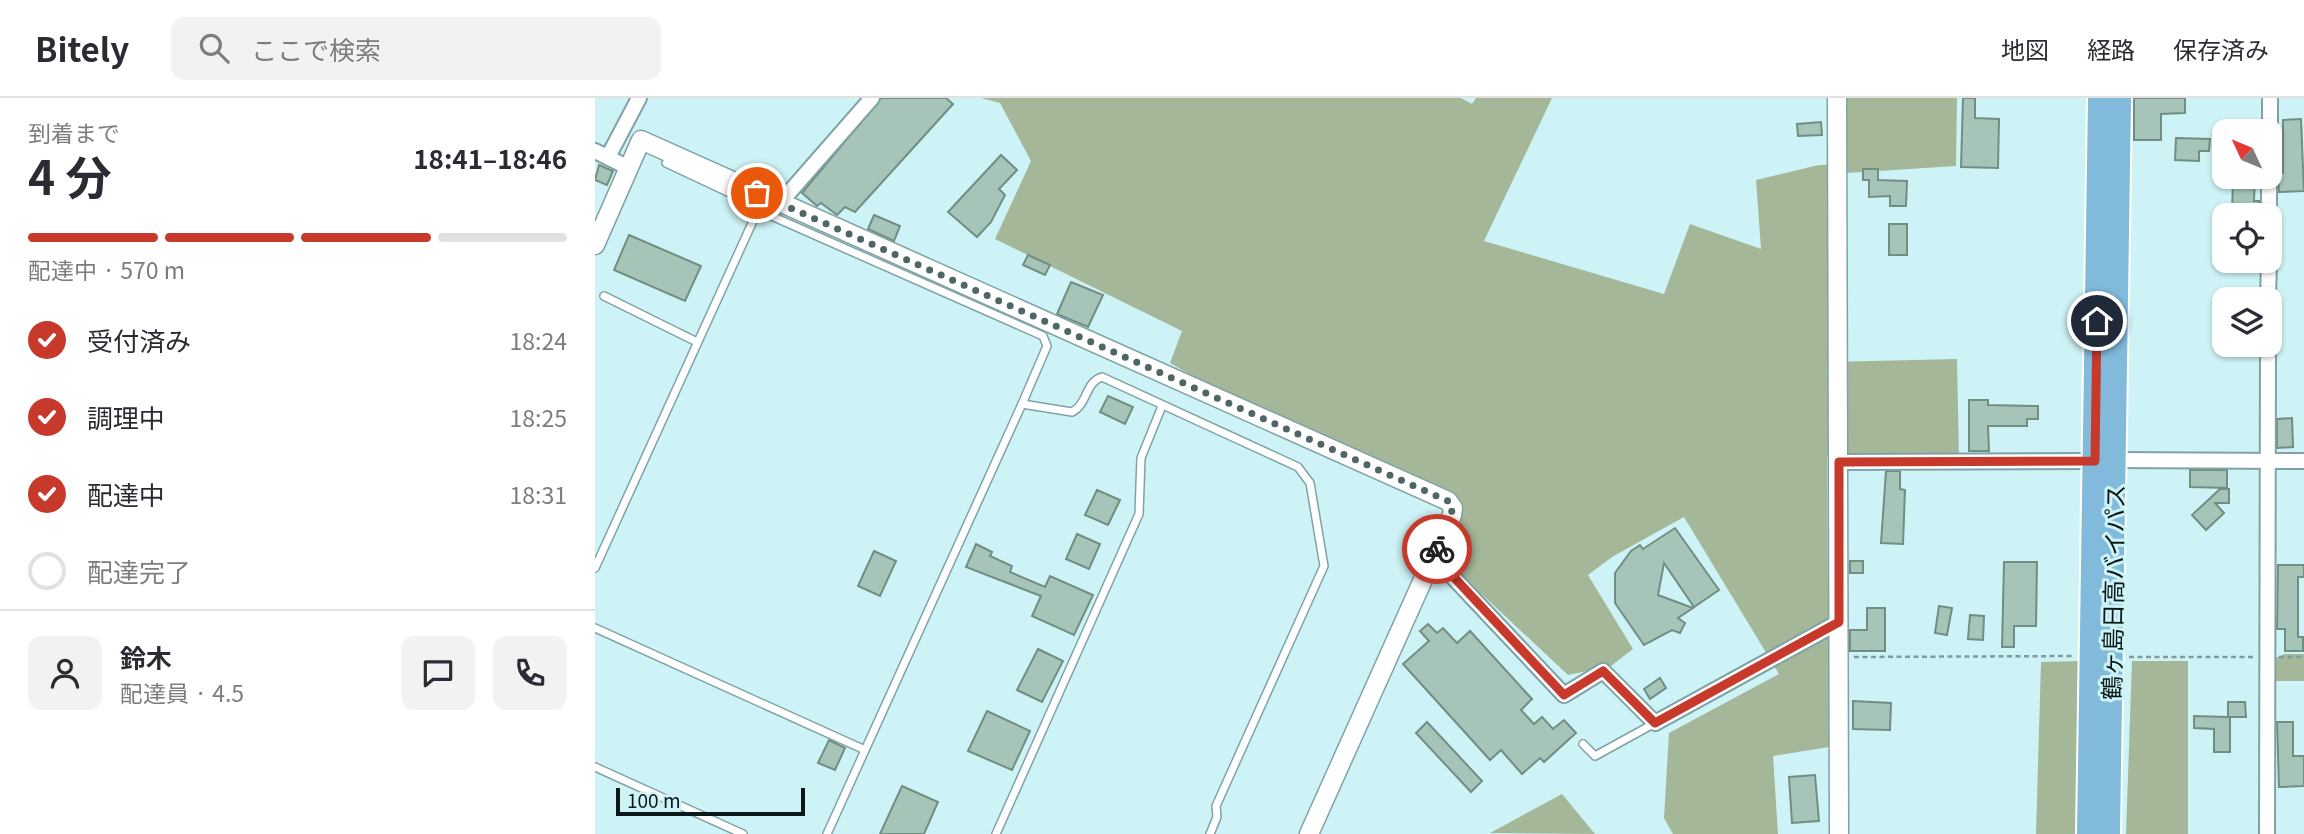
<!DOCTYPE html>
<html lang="ja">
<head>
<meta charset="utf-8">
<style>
  body { margin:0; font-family:Georgia,"Noto Sans JP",serif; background:#f2f2f3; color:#2b2b33; height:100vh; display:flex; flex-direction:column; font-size:26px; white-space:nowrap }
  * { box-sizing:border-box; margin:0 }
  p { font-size:23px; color:#7c7c81 }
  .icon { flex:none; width:38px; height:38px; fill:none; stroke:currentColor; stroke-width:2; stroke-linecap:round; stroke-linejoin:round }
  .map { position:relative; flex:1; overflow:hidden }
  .drawer { display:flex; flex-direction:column; background:#fff; width:595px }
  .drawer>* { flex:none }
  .needle { width:46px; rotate:314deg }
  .tools { position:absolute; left:1617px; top:21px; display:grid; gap:14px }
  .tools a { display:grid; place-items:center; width:70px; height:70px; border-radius:14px; background:#fff; box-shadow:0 2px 5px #0004; font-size:35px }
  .scale { position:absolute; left:21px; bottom:18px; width:189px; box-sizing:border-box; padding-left:7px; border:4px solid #0b1819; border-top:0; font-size:19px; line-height:24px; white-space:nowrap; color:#0b1819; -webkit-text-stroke:5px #cef3f6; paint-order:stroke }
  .pin { position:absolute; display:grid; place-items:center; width:60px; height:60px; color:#fff; margin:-30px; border:4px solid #fff; border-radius:50%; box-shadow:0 2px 7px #0007 }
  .courier { position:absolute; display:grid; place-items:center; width:70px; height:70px; margin:-35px; border:5px solid #c6392b; border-radius:50%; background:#fff; color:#222; box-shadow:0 2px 9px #0007 }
  .summary em { font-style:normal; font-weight:700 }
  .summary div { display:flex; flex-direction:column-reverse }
  .summary { display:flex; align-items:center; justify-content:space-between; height:119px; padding:0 28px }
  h1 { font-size:46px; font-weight:700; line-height:52px }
  .bar { display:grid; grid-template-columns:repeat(4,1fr); gap:10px 7px; align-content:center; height:84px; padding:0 28px }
  .bar i { height:9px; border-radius:5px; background:#e1e1e2 }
  .bar .active { background:#c6392b }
  .bar p { grid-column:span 4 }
  .line { display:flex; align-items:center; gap:18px; padding:0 28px; border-top:2px solid #e1e1e2 }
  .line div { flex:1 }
  .round { display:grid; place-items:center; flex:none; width:74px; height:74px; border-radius:14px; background:#f2f2f3 }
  ol { padding:0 28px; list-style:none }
  li { display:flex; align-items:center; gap:21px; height:77px }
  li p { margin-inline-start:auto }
  li .icon { padding:7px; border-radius:50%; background:#c6392b; color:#fff; stroke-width:4 }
  li:last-child { color:#7c7c81 }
  li i { width:38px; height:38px; border:4px solid #e1e1e2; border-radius:50% }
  header { display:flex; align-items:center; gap:42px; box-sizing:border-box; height:98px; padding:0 35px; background:#fff; border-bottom:2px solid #e1e1e2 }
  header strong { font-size:33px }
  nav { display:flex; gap:38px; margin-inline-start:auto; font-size:24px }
  .search { width:490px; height:63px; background:#f2f2f3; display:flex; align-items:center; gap:18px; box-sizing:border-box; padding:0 24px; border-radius:14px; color:#7c7c81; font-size:26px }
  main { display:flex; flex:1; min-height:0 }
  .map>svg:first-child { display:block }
  .forest { fill:#a4b799 }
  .building { fill:#a6c5b8; stroke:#708e82; stroke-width:2 }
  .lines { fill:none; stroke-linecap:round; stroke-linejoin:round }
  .service-casing { stroke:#80a2a6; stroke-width:10 }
  .minor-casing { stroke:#80a2a6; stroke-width:18 }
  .tertiary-casing { stroke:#80a2a6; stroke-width:21 }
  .trunk-casing { stroke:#fff; stroke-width:28 }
  .path { stroke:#7f9a9c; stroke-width:2.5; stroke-dasharray:5 3.5; stroke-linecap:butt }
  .service { stroke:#fff; stroke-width:7 }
  .minor { stroke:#fff; stroke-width:14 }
  .tertiary { stroke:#fff; stroke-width:18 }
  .trunk { stroke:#82badc; stroke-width:24 }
  .done { stroke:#4f6566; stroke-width:7; stroke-dasharray:0 12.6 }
  .route { stroke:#c6392b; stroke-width:9 }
  .labels { text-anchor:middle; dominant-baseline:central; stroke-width:6; stroke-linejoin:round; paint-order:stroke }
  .street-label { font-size:24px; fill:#0b1819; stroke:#cef3f6 }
</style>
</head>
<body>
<header>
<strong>Bitely</strong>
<div class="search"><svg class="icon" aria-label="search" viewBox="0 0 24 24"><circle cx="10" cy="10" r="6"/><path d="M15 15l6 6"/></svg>ここで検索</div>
<nav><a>地図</a><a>経路</a><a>保存済み</a></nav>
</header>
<main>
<section class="drawer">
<div class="summary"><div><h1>4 分</h1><p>到着まで</p></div><em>18:41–18:46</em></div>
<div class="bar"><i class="active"></i><i class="active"></i><i class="active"></i><i></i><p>配達中 · 570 m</p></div>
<ol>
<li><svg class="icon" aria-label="check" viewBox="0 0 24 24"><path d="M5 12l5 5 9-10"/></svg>受付済み<p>18:24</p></li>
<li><svg class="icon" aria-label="check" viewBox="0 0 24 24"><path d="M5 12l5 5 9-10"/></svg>調理中<p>18:25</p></li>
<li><svg class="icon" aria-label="check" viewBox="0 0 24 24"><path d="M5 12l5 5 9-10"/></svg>配達中<p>18:31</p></li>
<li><i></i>配達完了</li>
</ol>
<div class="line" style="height:126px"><a class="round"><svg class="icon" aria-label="person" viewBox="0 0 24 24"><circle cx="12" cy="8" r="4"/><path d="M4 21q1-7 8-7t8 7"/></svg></a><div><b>鈴木</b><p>配達員 · 4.5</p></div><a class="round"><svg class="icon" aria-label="chat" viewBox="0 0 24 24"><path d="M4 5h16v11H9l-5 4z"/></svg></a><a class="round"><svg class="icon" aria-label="phone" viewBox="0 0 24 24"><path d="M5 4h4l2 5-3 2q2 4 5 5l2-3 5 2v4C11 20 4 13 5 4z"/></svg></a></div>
</section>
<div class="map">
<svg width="1709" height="736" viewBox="0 0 1709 736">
  <rect width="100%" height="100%" fill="#cef3f6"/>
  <!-- forest -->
  <g class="forest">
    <path d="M386 0H866L877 6 881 0H957L889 143 1069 196 1095 126 1166 151 1161 82 1224 67 1250 66V0H1362L1361 68 1236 76 1234 264 1362 261 1364 358H1232L1234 649 1178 658 1183 736H1078L1069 720 1074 635 1184 576 1089 419 1017 459 993 477 1038 551 1016 568 973 577 845 457 864 406 643 304 575 265 587 233 400 141 436 63 405 5Z"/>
    <path d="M1690 556H1709V583H1674L1675 562Z"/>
    <path d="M1486 563 1481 736H1441L1446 564Z"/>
    <path d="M1537 563H1593V736H1531Z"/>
    <path d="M967 696 1000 736 895 735Z"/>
  </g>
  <!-- building -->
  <g class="building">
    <path d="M286 0H351L358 6 260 114 250 109 242 117 226 105 222 108 207 95Z"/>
    <path d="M1368 0H1380V20L1404 21 1403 70 1366 69Z"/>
    <path d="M1539 0H1590V15L1566 16V42H1539Z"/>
    <path d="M1706 21 1709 93 1684 94 1683 75H1688V22Z"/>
    <path d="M1226 24 1227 37 1203 38 1202 26Z"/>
    <path d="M1581 40 1615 41 1614 53H1604V63L1580 62Z"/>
    <path d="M406 57 422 72 404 91 410 97 396 124 382 139 353 114Z"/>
    <path d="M4 67 18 73 12 87 0 82Z"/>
    <path d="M1268 71H1283V82L1312 83 1311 108H1295V98L1274 99V82H1268Z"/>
    <path d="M1638 79H1660L1659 103H1664V114L1637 117Z"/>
    <path d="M279 117 305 128 299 143 273 131Z"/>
    <rect x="1294" y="126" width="18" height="31"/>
    <path d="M34 137 106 168 90 203 19 172Z"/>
    <path d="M433 157 455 167 450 177 428 167Z"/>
    <path d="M476 184 508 197 493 229 462 216Z"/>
    <path d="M513 298 538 309 530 326 505 314Z"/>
    <path d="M1374 302H1393V307L1443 308V321H1432V328H1393L1394 353H1374Z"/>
    <path d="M1697 320 1698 349 1682 350V321Z"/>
    <path d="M1595 372H1632V390L1595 389Z"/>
    <path d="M1291 373H1305V391L1310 392 1308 446 1286 445Z"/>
    <path d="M1625 391H1634V405H1620L1629 415 1611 432 1597 417Z"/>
    <path d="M502 392 525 402 513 427 490 417Z"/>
    <path d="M1080 430 1124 492 1099 509 1069 465 1063 497 1098 510 1083 520 1090 525 1085 535 1077 532 1049 547 1020 505V475L1036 453 1045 447 1048 451Z"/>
    <path d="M482 436 505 446 494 471 471 461Z"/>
    <path d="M381 446 397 454 395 458 417 468 415 474 450 489 455 478 498 497 479 537 437 518 446 498 371 469Z"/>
    <path d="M279 453 301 463 285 498 263 488Z"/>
    <rect x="1255" y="463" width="13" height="12"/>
    <path d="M1409 464H1442L1441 528H1419V549H1407Z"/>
    <path d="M1683 467H1709V479H1703V539H1708V553H1690V531H1682Z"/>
    <path d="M1344 508 1357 510 1352 537 1340 535Z"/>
    <path d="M1272 510H1290V553H1255V532H1272Z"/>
    <path d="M1375 517 1389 518 1388 542 1373 541Z"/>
    <path d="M833 526 842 535 848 530 862 545 875 533 937 601 926 612 939 626 947 619 958 631 969 622 981 635 949 664 945 660 927 676 906 652 895 662 808 566 834 543 825 533Z"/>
    <path d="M443 551 468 563 447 604 422 592Z"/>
    <path d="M1065 580 1071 590 1055 601 1049 591Z"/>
    <path d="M1258 603 1296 605 1295 632 1258 631Z"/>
    <path d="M1633 604H1650L1651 619H1635V654H1619V631L1599 630V618L1633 619Z"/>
    <path d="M392 613 435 633 417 672 373 653Z"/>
    <path d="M832 624 887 683 876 694 821 635Z"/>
    <path d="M1682 624H1698V658H1709V688L1684 689Z"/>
    <path d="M234 642 250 650 240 672 223 665Z"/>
    <path d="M1220 677 1224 723 1197 725 1194 679Z"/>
    <path d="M307 688 343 704 329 736H285Z"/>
  </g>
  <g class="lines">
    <!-- service casing -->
    <g class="service-casing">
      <g id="service">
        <path d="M71 65 154 104 163 112 448 238 452 248 427 306 232 736"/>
        <path d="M9 198 102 244"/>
        <path d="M427 306 477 314C493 306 490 284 507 279L703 369 715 385 729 468 621 708 622 719 615 736"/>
        <path d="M0 470 163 112"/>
        <path d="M0 530 270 652"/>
        <path d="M988 646 1000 658 1060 625"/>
        <path d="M0 669 148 736"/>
        <path d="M401 736 544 416 546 360 567 308"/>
      </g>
    </g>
    <!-- minor casing -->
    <g class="minor-casing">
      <g id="minor">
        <path d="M1675 33V0"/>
        <path d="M0 53 34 70"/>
        <path d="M13 59 44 0"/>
        <path d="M185 105 277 0"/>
        <path d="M1674 117V79"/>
        <path d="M1673 201 1674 163"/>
        <path d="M1519 362 1709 363"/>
        <path d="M1244 364 1500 363"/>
        <path d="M839 459 969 597 1008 573 1060 625 1244 524"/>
        <path d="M1672 736 1673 247"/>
      </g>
    </g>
    <!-- tertiary casing -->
    <g class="tertiary-casing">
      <g id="tertiary">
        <path d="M1242 0 1244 736"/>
        <path d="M0 147 46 42 853 403 858 410 857 417 714 736"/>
      </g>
    </g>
    <!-- trunk casing -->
    <g class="trunk-casing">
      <g id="trunk">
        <path d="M1494 736 1505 0"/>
        <path d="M1513 736 1524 0"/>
      </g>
    </g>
    <!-- path -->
    <g class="path">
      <path d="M1259 559 1480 558"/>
      <path d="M1534 559H1660"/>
      <path d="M1684 559H1709"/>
    </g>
    <!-- service -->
    <use href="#service" class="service"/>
    <!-- minor -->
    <use href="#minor" class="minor"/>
    <!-- tertiary -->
    <use href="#tertiary" class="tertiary"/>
    <!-- trunk -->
    <use href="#trunk" class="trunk"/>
  </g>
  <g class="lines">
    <!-- done -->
    <path class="done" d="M162 95 853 403 858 410 842 451"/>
    <!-- route -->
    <path class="route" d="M842 451 839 458 969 597 1008 573 1060 625 1244 524V364L1500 363 1502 223"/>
  </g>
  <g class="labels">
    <!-- street labels -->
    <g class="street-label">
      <text transform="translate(1517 494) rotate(-89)">鶴ヶ島日高バイパス</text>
    </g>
  </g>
</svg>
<div class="tools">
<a><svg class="needle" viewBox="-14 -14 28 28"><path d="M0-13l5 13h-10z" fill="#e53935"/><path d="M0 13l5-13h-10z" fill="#7c7c81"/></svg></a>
<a><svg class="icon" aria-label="locate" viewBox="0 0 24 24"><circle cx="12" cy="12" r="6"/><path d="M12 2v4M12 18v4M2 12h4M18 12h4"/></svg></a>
<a><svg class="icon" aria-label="layers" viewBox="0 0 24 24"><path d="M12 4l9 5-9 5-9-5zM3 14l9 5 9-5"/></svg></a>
</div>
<div class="scale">100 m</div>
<div class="pin" style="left:162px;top:95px;background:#ea580c"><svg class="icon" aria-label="bag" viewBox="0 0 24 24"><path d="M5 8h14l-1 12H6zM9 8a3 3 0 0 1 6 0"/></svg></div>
<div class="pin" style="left:1502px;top:223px;background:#1f2937"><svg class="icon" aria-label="home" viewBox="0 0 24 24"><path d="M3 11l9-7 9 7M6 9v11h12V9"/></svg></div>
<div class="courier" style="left:842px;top:451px"><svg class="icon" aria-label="bike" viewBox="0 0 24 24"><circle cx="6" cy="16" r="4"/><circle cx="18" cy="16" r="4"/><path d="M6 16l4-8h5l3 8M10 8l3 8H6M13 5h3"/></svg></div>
</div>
</main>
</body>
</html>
